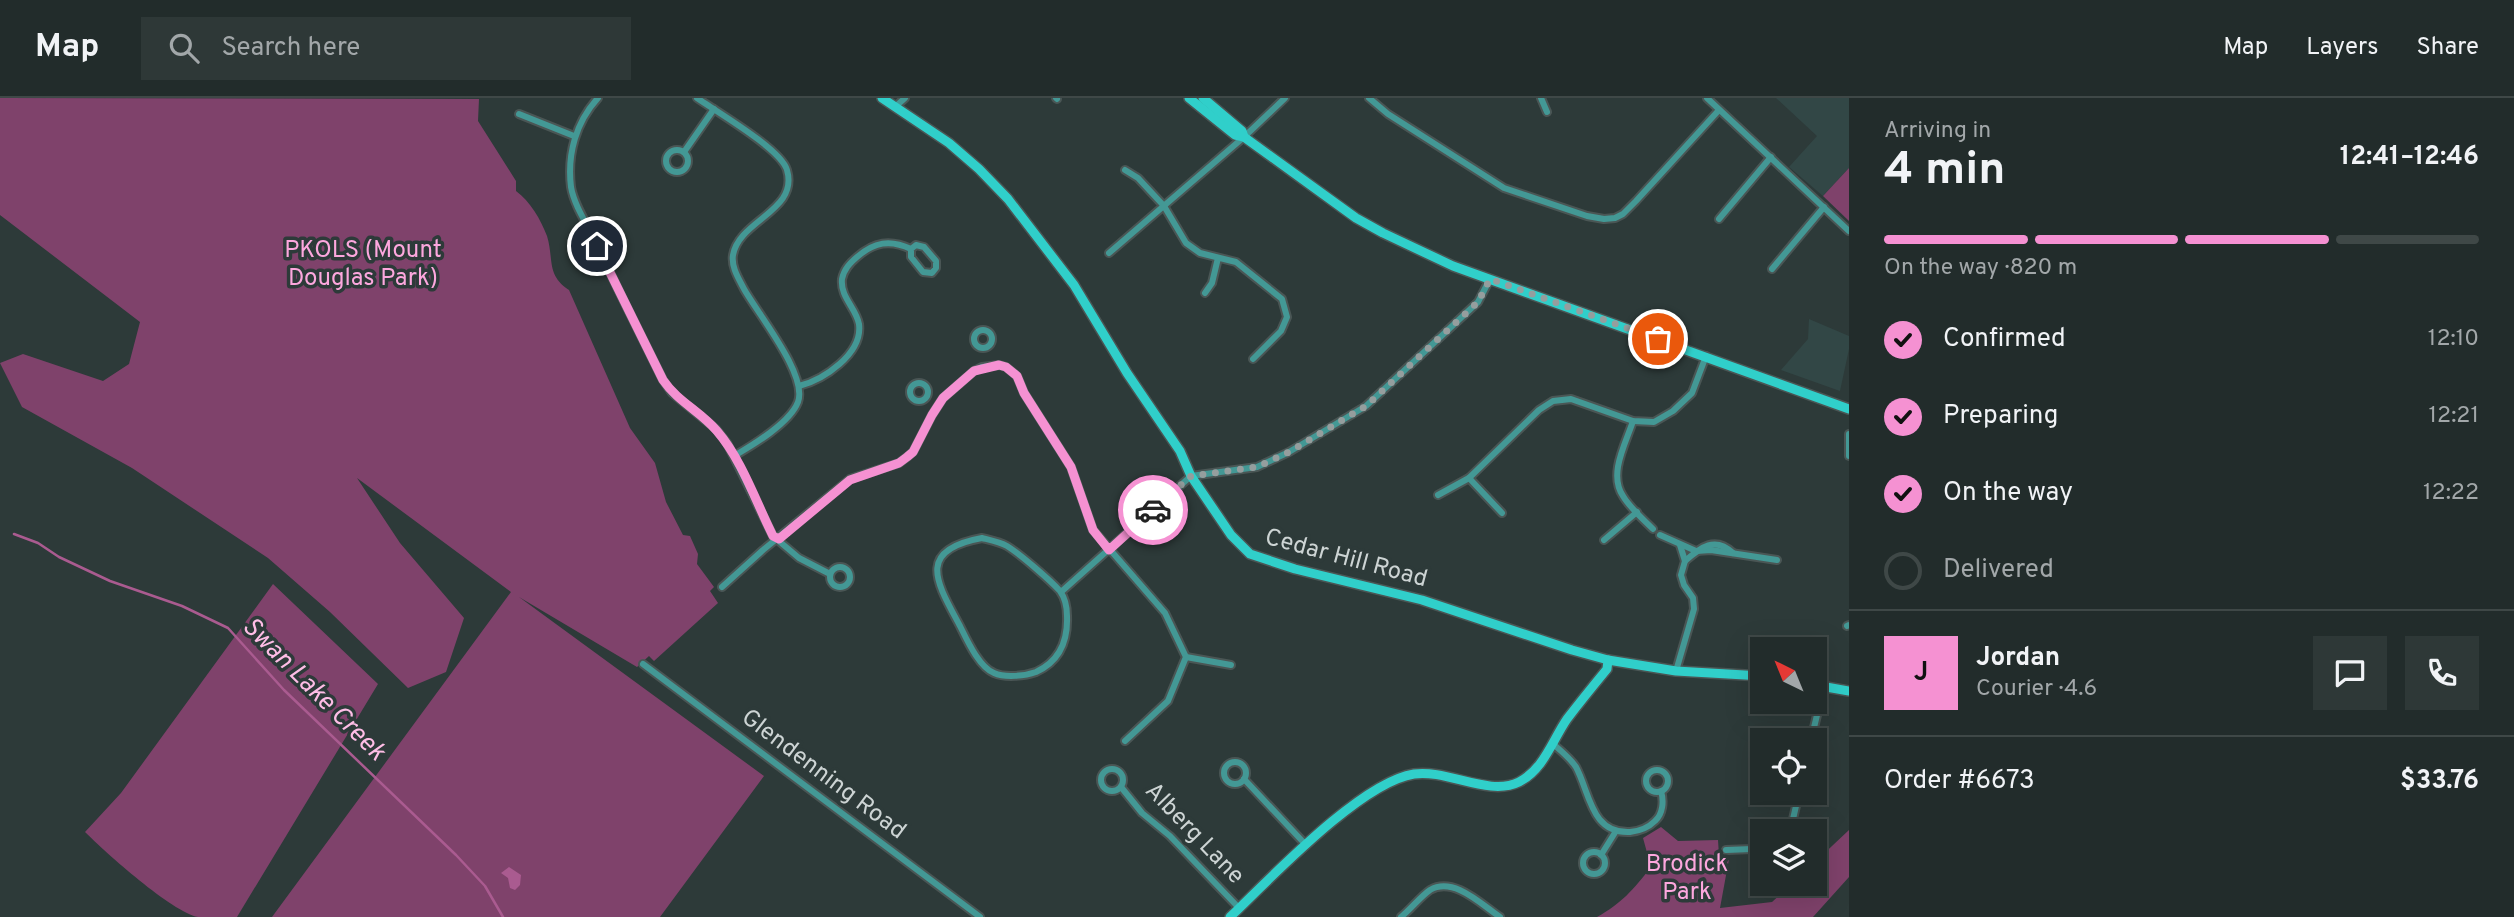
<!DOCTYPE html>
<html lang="en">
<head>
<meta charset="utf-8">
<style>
  body { margin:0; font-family:Overpass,sans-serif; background:#2e3837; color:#f1f3f6; height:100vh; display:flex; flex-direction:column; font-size:26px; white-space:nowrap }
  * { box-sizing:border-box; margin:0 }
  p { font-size:23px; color:#a2a7a9 }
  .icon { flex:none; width:38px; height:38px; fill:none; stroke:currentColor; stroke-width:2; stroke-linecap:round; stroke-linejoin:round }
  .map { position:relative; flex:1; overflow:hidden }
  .panel { display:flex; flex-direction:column; background:#222c2b; width:665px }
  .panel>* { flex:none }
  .needle { width:46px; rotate:317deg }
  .buttons { position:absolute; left:1750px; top:539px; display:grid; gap:14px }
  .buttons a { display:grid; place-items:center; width:77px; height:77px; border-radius:0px; background:#222c2b; box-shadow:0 7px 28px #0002,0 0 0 2px #3f4847; font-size:35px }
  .pin { position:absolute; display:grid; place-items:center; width:60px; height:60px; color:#fff; margin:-30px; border:4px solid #fff; border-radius:50%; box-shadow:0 2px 7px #0007 }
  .courier { position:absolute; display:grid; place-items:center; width:70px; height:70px; margin:-35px; border:5px solid #f591d2; border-radius:50%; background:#fff; color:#222; box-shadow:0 2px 9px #0007 }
  .head em { font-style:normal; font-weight:700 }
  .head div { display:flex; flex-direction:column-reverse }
  .head { display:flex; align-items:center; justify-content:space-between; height:119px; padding:0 35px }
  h1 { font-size:46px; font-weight:700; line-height:52px }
  .bar { display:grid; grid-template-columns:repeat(4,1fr); gap:10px 7px; align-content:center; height:84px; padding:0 35px }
  .bar i { height:9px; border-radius:5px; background:#3f4847 }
  .bar .selected { background:#f591d2 }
  .bar p { grid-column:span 4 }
  .line { display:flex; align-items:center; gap:18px; padding:0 35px; border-top:2px solid #3f4847 }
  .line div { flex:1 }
  .round { display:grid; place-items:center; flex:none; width:74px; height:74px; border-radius:0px; background:#2e3837 }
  ol { padding:0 35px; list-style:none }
  li { display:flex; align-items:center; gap:21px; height:77px }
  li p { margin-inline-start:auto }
  li .icon { padding:7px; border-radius:50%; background:#f591d2; color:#111; stroke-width:4 }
  li:last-child { color:#a2a7a9 }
  li i { width:38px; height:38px; border:4px solid #3f4847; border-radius:50% }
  header { display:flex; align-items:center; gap:42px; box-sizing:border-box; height:98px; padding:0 35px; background:#222c2b; border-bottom:2px solid #3f4847 }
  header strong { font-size:33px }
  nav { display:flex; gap:38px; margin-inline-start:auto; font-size:24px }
  .search { width:490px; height:63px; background:#2e3837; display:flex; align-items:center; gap:18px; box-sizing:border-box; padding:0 24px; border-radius:0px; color:#a2a7a9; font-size:26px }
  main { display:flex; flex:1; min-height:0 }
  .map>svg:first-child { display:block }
  .built { fill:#324746 }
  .green { fill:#7f426b }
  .water { fill:#aa5b90 }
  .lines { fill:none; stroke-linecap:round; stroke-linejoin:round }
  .stream { stroke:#aa5b90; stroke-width:2.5 }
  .street-casing { stroke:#4a5655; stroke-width:10 }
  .secondary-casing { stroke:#4a5655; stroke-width:12 }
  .street { stroke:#439895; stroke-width:6 }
  .secondary { stroke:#30cfca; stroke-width:9 }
  .done { stroke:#959e9e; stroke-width:7; stroke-dasharray:0 12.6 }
  .route { stroke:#f591d2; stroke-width:9 }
  .labels { text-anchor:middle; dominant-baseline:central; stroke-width:7; stroke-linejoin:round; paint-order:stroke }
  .park-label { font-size:24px; fill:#fda7de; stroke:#2d3a39 }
  .street-label { font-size:24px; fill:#cdd4d4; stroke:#2d3a39 }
  .water-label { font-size:26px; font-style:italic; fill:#febde6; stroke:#2d3a39 }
</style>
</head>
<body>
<header>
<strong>Map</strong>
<div class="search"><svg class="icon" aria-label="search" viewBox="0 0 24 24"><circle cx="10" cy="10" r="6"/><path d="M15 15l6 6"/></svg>Search here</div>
<nav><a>Map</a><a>Layers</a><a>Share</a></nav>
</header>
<main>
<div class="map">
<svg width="1849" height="819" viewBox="0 0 1849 819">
  <rect width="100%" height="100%" fill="#2d3a39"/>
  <!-- built -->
  <g class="built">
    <path d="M1776 0H1849V70L1823 98 1789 69 1817 38Z"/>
    <path d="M1809 221 1849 238V251L1840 293 1781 272 1808 241Z"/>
  </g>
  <!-- green -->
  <g class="green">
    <path d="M0 0 479 1 478 23 516 83V93C530 103 541 122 547 138 554 161 546 177 569 192L630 330 655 365 666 404 683 437 690 438 698 456 697 466 714 489 710 493 718 505 654 563 649 558 637 569 519 499 764 678 660 819H272L511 494 357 380 400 445 464 520 446 574 408 590 330 514 268 460 132 370 22 309 0 265 23 256 103 283 129 266 140 224 0 117Z"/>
    <path d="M1849 70V123L1823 98Z"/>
    <path d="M273 486 378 586 237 819C224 819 210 819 198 819 172 814 106 755 85 734L121 695Z"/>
    <path d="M1661 729 1678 743 1718 742 1719 758 1729 761 1720 810 1772 804 1792 786H1815V764L1849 732V779L1813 819H1597C1622 805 1633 792 1651 769L1643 740Z"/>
  </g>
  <!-- water -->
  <path class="water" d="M509 769 521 777 520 787 515 792 510 790 508 780 501 775Z"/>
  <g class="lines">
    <!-- stream -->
    <path class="stream" d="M14 436 38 445 59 459 110 483 182 508 228 530 284 592 456 757 485 788 503 819"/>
    <!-- street casing -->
    <g class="street-casing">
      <g id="street">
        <path d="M598 0C576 24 567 56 571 89 574 107 587 126 595 142 616 189 640 235 663 282L672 295 716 331 727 345 773 438 799 460 830 476"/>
        <path d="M697 0C717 14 781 51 787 72 799 113 739 122 733 157 731 169 739 181 744 191 758 216 808 277 798 304 790 325 753 347 734 358"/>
        <path d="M1056 0 1057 1"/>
        <path d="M1369 0 1388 16 1504 90 1587 118 1604 121 1615 120 1623 116 1636 103 1719 12"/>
        <path d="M1541 0 1547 14"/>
        <path d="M1707 0 1849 133"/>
        <path d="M895 9 905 0"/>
        <path d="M519 16 574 38"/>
        <circle cx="677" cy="63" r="11"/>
        <path d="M684 54 714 11"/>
        <path d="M1125 72 1138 80 1164 108 1186 145 1200 155 1236 164 1282 201 1287 219 1281 233 1253 261"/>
        <path d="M1719 121 1771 59"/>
        <path d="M916 147 924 149 936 163V170L932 175 923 174 911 159V151Z"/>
        <path d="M1109 155 1244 39 1285 0"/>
        <path d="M1772 171 1824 109"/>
        <path d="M1205 195 1212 185 1218 160"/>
        <circle cx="983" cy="241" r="9"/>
        <circle cx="919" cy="294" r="9"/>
        <path d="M799 288C823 282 863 256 859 226 856 210 840 199 842 181 844 171 850 165 857 159 874 144 890 141 911 151"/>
        <path d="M1633 323C1626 345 1608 376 1623 398 1630 410 1643 421 1653 431"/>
        <path d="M1849 336V358"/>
        <path d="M1469 380 1502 415"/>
        <path d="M1438 397 1469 380 1539 312 1553 303 1571 301 1633 323 1654 324 1673 313 1692 295 1706 258"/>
        <path d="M1660 437 1696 453 1711 452 1777 462"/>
        <path d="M982 440C990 442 1000 444 1007 448 1020 456 1050 482 1060 493 1065 500 1067 510 1067 518 1068 543 1060 563 1036 574 1025 578 1005 580 994 575 979 569 967 542 960 528 937 485 915 452 982 440Z"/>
        <path d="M1604 442 1637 414"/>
        <path d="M1685 463C1701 449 1715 438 1733 455"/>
        <circle cx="840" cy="479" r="10"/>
        <path d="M722 489 763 452 850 381 899 365 907 359 913 354 932 317 943 300 974 273 982 269 999 267 1006 269 1017 278 1024 295 1071 369 1093 432 1165 515 1186 559 1168 603 1125 643"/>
        <path d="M1061 494 1191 378 1257 369 1289 354 1366 308 1478 204 1490 181"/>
        <path d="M1847 528 1849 527"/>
        <path d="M1186 559 1231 567"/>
        <path d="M643 566 980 819"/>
        <path d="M1676 573 1694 511 1693 500 1684 487 1681 477 1685 463 1680 447"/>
        <path d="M1811 642 1824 588"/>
        <path d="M1553 646C1561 653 1570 660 1576 669 1590 695 1591 736 1630 734 1640 733 1648 730 1655 723 1663 716 1664 703 1661 693"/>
        <circle cx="1235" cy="675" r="11"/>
        <circle cx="1112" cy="682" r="11"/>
        <circle cx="1657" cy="683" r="11"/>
        <path d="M1244 681 1306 747"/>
        <path d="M1121 689 1142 715 1170 738 1239 810"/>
        <path d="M1784 733 1793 721 1799 695"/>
        <path d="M1726 752 1752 751 1762 748"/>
        <circle cx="1594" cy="765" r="11"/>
        <path d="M1601 757 1616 733"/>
        <path d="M1401 819C1411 811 1420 799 1430 792 1454 778 1482 807 1500 819"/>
      </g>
    </g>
    <!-- secondary casing -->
    <g class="secondary-casing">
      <g id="secondary">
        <path d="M882 0 949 45 979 71 1008 101 1074 187 1127 275 1180 353 1191 378 1231 437 1250 456 1295 471 1422 502 1572 552 1608 562 1676 573 1762 578"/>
        <path d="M1189 0 1235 37 1244 39 1356 120 1383 135 1453 168 1849 311"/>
        <path d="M1203 0 1242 33 1244 39"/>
        <path d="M1815 587 1849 593"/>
        <path d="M1230 819C1270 781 1361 684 1414 676 1447 671 1489 699 1519 684 1544 671 1552 643 1567 621 1580 604 1593 588 1607 571L1608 562"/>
      </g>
    </g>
    <!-- street -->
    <use href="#street" class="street"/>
    <!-- secondary -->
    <use href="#secondary" class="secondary"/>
  </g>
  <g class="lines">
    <!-- done -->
    <path class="done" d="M1153 412 1191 378 1257 369 1289 354 1366 308 1478 204 1490 181 1658 241"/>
    <!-- route -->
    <path class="route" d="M597 148 663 282C678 304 700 313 717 333 742 362 756 404 773 438L779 441 850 382 899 365 907 359 913 354 932 317 943 300 974 273 999 267 1006 269 1017 278 1024 295 1071 369 1093 432 1109 452 1153 412"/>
  </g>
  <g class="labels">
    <!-- park labels -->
    <g class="park-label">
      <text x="363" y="153">PKOLS (Mount<tspan x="363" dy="28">Douglas Park)</tspan></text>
      <text x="1687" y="767">Brodick<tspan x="1687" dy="28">Park</tspan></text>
    </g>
    <!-- street labels -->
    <g class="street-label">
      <text transform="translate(1346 461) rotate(15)">Cedar Hill Road</text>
      <text transform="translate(823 677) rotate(37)">Glendenning Road</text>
      <text transform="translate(1194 736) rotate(46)">Alberg Lane</text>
    </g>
    <!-- water labels -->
    <g class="water-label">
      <text transform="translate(313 592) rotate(45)">Swan Lake Creek</text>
    </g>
  </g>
</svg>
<div class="buttons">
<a><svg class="needle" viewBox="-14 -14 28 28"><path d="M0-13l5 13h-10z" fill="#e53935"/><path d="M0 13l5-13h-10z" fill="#a2a7a9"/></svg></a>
<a><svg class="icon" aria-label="locate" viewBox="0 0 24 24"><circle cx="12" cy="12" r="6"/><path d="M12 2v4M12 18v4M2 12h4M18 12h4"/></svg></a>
<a><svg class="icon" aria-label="layers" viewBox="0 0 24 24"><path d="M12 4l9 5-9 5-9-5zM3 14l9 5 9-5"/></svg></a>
</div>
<div class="pin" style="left:1658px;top:241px;background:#ea580c"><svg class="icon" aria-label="bag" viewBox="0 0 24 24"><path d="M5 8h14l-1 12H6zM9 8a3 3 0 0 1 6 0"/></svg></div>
<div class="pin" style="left:597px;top:148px;background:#1f2937"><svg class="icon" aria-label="home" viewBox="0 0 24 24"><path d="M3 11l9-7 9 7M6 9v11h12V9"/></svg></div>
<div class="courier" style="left:1153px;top:412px"><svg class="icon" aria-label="car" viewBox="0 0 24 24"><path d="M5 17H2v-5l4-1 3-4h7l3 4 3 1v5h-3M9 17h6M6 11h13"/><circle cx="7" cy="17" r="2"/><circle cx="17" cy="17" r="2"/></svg></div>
</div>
<section class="panel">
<div class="head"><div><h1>4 min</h1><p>Arriving in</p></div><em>12:41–12:46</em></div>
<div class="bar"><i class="selected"></i><i class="selected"></i><i class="selected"></i><i></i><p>On the way · 820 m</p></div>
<ol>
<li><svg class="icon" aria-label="check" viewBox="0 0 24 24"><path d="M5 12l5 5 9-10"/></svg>Confirmed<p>12:10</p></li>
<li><svg class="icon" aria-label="check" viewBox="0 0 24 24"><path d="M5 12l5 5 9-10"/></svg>Preparing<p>12:21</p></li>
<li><svg class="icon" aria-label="check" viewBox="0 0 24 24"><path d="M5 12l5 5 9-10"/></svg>On the way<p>12:22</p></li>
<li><i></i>Delivered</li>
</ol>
<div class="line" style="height:126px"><b class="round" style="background:#f591d2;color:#111">J</b><div><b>Jordan</b><p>Courier · 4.6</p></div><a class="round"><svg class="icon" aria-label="chat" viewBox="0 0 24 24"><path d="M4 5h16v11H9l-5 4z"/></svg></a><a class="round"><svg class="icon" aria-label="phone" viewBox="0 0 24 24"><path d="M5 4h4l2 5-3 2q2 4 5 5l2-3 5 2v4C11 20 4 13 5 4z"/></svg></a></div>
<div class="line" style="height:91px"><div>Order #6673</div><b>$33.76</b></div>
</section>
</main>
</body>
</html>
